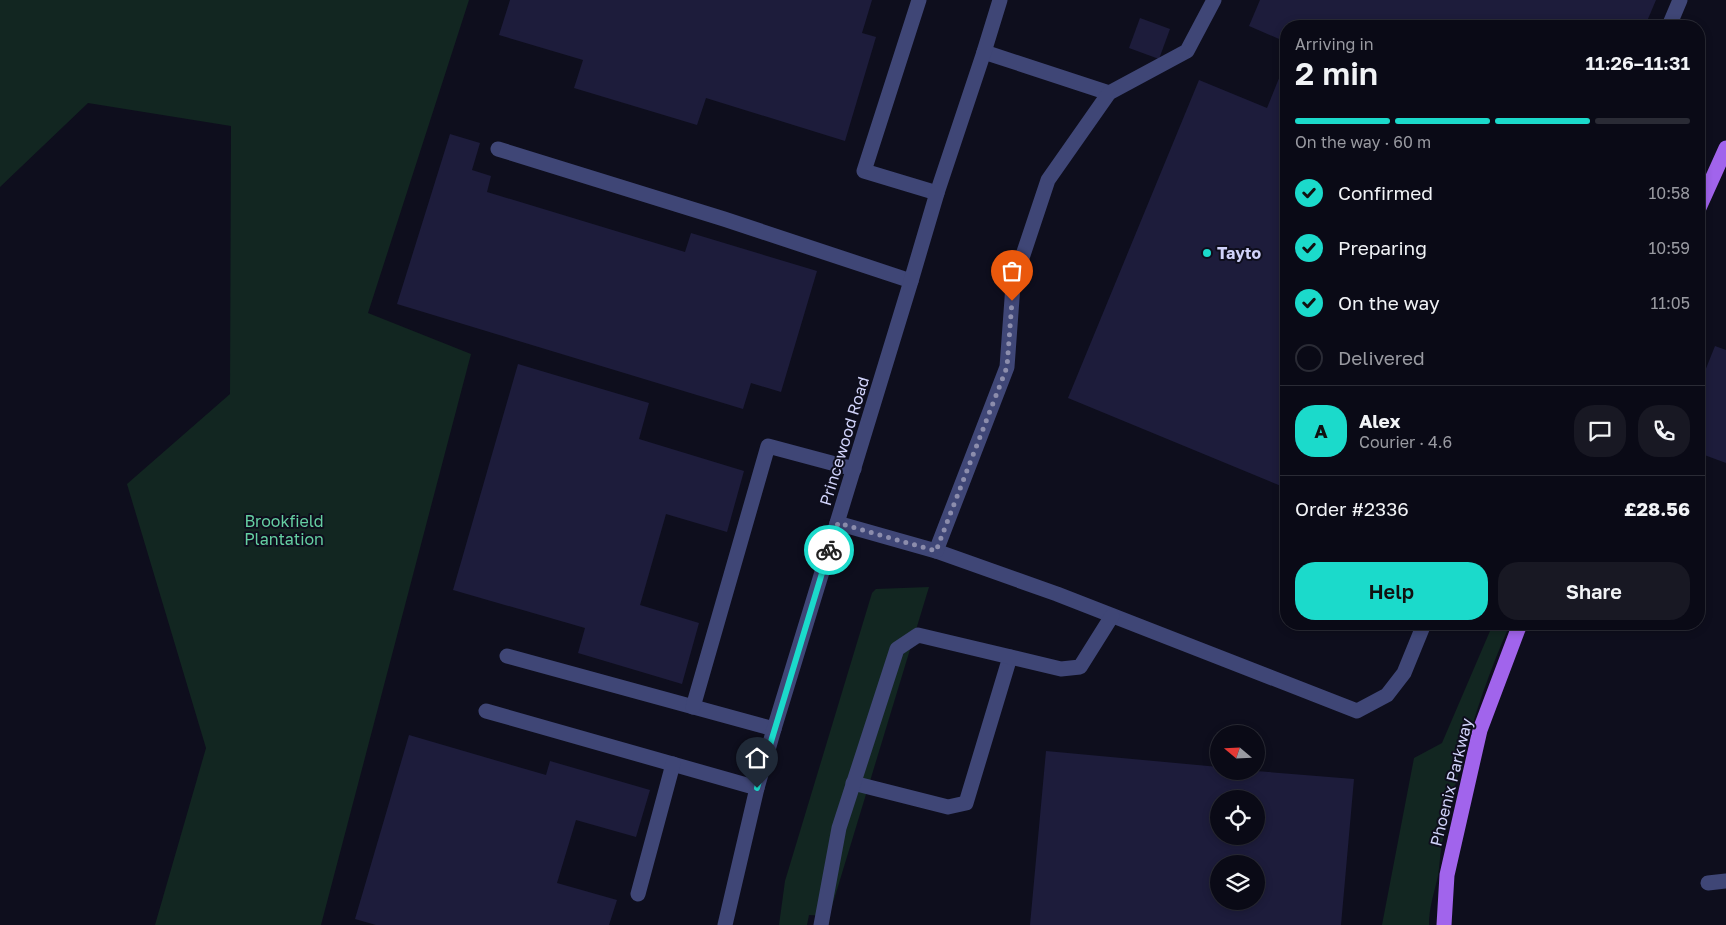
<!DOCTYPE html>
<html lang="en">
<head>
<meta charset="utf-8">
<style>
  body { margin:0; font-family:"Golos Text",sans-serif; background:#181823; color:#f1f3f6; height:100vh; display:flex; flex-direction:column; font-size:19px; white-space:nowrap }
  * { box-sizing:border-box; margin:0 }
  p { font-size:16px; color:#999aa1 }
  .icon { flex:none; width:28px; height:28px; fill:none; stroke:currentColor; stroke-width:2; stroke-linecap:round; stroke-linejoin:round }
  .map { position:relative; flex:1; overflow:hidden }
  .details { position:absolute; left:1280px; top:20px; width:425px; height:610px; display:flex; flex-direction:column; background:#0a0a16; border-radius:20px; box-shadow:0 2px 8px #0003,0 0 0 1px #2a2b35 }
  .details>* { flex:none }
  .needle { width:32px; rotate:289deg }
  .controls { position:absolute; left:1210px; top:725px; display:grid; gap:10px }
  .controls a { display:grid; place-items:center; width:55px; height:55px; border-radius:50%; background:#0a0a16; box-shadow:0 2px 8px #0003,0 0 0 1px #2a2b35; font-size:25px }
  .pin { position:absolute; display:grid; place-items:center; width:42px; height:42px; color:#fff; margin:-51px -21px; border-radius:50% 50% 50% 0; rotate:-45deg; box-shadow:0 0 5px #0007 }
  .pin .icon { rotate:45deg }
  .courier { position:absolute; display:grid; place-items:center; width:50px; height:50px; margin:-25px; border:4px solid #1bdacb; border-radius:50%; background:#fff; color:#222; box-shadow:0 1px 6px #0007 }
  .head em { font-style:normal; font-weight:600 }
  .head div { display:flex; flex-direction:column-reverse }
  .head { display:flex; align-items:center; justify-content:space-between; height:85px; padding:0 15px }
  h1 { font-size:32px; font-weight:600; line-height:38px }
  .bar { display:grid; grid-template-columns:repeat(4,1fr); gap:8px 5px; align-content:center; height:60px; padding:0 15px }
  .bar i { height:6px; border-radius:4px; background:#2a2b35 }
  .bar .on { background:#1bdacb }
  .bar p { grid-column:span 4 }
  .line { display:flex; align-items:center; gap:12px; padding:0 15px; border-top:1px solid #2a2b35 }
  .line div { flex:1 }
  .round { display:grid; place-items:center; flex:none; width:52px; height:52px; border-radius:20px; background:#181823 }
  ol { padding:0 15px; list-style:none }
  li { display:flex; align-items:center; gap:15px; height:55px }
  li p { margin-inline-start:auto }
  li .icon { padding:5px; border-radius:50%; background:#1bdacb; color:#111; stroke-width:4 }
  li:last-child { color:#999aa1 }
  li i { width:28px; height:28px; border:2px solid #2a2b35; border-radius:50% }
  .action { display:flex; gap:10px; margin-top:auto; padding:10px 15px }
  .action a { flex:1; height:58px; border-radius:20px; background:#1bdacb; color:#111; font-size:20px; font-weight:600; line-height:58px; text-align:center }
  .action a+a { background:#181823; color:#f1f3f6 }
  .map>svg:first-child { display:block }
  .green { fill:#122621 }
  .building { fill:#1d1c3b; fill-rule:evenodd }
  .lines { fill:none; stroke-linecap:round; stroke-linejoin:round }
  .minor { stroke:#3f4676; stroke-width:15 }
  .major { stroke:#a164ec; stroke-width:15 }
  .done { stroke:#8c8dac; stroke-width:5; stroke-dasharray:0 9 }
  .route { stroke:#1bdacb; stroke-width:6 }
  .poi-dot { fill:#1bdacb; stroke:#0e0e1d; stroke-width:2 }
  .labels { text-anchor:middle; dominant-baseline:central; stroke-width:4; stroke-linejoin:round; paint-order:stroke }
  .poi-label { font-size:16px; font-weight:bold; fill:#d0d2f9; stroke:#0e0e1d; text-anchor:start }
  .street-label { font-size:16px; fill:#d0d2f9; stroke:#0e0e1d }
  .park-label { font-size:16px; fill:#65cfa2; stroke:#0e0e1d }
</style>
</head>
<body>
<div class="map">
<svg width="1726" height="925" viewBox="0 0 1726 925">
  <rect width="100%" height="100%" fill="#0e0e1d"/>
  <!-- green -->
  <g class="green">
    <path d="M0 0H469L368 313 471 354 321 925H155L206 748 127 484 230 394 231 126 88 103 0 187Z"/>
    <path d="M929 587 829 916 809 915 807 925H779L785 881 872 593 876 589Z"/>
    <path d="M1493 624H1510C1480 692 1458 766 1443 839 1440 851 1440 864 1438 876 1434 893 1429 908 1429 925H1382L1414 758 1442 743Z"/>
  </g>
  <!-- building -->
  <g class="building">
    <path d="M510 0H872L862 33 876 37 845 141 706 98 697 125 574 88 583 60 499 35Z"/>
    <path d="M1260 0H1656L1645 26H1286V42L1249 26Z"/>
    <path d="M1140 18 1170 29 1159 59 1129 48Z"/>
    <path d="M1286 61V488L1068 398 1199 80 1267 108Z"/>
    <path d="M450 134 480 143 472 170 491 176 487 192 685 252 691 233 817 271 781 392 751 383 743 409 397 304Z"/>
    <path d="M1715 346 1726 350V463L1699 453V386Z"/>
    <path d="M518 364 649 403 639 439 744 471 727 532 666 514 640 605 699 623 682 684 578 653 585 628 453 590Z"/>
    <path d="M409 735 546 775 550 761 650 790 636 837 576 820 557 883 617 900 609 925H376L355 919Z"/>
    <path d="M1046 751 1219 767V771H1256L1354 779 1341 925H1030ZM1219 799H1256V836H1219ZM1219 864H1256V901H1219Z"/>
  </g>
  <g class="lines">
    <!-- minor -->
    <g class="minor">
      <path d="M919 0 864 171 937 193"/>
      <path d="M1669 26 1680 0"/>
      <path d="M984 52 1109 93"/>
      <path d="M498 149 724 219 911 281"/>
      <path d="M837 523 936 551 1057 594 1357 711 1387 695 1404 673 1424 624"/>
      <path d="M936 551 1007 367 1013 285 1048 180 1109 93 1187 51 1214 0"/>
      <path d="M507 656 774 729"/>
      <path d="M693 707 768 446 854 469"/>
      <path d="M486 711 757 788"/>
      <path d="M853 783 948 807 966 803 1010 657"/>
      <path d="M1708 883 1726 881"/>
      <path d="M638 894 673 764"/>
      <path d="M725 925 757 788 774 729 911 281 937 193 984 52 1000 0"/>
      <path d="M821 925 839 828 897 649 918 635 1061 669 1080 667 1112 616"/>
    </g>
    <!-- major -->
    <g class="major">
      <path d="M1699 208 1726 148"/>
      <path d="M1444 925 1447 875 1480 730 1520 624"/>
    </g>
  </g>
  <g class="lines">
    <!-- done -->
    <path class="done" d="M829 550 838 523 936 551 1007 367 1012 301"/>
    <!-- route -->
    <path class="route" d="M757 788 829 550"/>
  </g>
  <!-- markers -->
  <circle class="poi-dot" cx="1207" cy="253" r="5"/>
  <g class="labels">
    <!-- poi labels -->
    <g class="poi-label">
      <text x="1217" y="253">Tayto</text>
    </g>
    <!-- street labels -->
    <g class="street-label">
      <text transform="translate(844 441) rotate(-73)">Princewood Road</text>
      <text transform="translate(1451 782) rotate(-76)">Phoenix Parkway</text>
    </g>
    <!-- park labels -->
    <g class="park-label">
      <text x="284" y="521">Brookfield<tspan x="284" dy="18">Plantation</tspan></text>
    </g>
  </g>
</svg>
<div class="controls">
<a><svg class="needle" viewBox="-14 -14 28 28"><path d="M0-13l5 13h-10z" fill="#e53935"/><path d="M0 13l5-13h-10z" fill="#999aa1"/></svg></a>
<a><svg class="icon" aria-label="locate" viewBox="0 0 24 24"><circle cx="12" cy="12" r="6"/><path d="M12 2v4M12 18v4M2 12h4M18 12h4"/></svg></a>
<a><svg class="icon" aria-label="layers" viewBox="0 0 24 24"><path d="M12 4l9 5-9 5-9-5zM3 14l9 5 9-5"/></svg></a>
</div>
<div class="pin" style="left:1012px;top:301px;background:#ea580c"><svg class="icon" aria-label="bag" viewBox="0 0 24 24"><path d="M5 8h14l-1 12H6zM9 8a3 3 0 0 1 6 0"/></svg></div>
<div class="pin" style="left:757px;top:788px;background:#1f2937"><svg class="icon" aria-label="home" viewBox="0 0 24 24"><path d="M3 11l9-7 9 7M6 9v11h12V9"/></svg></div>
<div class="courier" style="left:829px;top:550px"><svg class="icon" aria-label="bike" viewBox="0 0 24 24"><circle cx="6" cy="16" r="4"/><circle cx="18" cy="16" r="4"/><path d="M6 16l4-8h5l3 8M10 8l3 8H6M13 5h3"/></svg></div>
<section class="details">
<div class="head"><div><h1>2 min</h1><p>Arriving in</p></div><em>11:26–11:31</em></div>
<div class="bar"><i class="on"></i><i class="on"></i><i class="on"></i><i></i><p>On the way · 60 m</p></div>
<ol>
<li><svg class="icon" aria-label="check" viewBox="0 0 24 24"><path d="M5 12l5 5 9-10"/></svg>Confirmed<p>10:58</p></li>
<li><svg class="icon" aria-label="check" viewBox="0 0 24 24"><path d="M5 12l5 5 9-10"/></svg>Preparing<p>10:59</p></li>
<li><svg class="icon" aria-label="check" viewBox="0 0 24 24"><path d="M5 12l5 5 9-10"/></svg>On the way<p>11:05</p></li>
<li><i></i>Delivered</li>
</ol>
<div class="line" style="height:90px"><b class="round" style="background:#1bdacb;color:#111">A</b><div><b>Alex</b><p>Courier · 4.6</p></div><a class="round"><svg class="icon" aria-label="chat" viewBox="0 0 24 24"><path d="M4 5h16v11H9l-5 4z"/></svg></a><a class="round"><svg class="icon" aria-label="phone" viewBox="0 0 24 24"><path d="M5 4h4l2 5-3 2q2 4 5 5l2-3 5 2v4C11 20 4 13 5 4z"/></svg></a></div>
<div class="line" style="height:65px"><div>Order #2336</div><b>£28.56</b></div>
<div class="action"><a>Help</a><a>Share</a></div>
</section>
</div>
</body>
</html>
